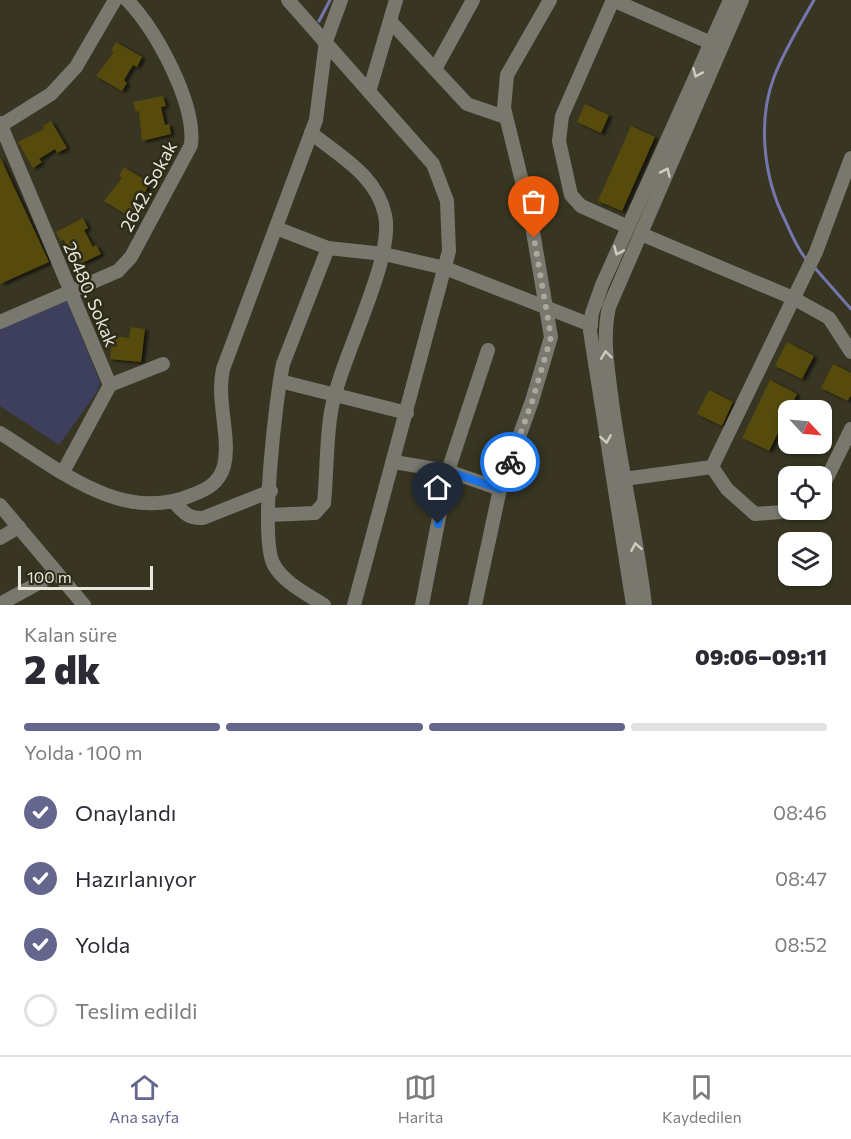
<!DOCTYPE html>
<html lang="tr">
<head>
<meta charset="utf-8">
<style>
  body { margin:0; font-family:Commissioner,sans-serif; background:#f2f2f3; color:#2b2b33; height:100vh; display:flex; flex-direction:column; font-size:22px; white-space:nowrap }
  * { box-sizing:border-box; margin:0 }
  p { font-size:20px; color:#7c7c81 }
  .icon { flex:none; width:33px; height:33px; fill:none; stroke:currentColor; stroke-width:2; stroke-linecap:round; stroke-linejoin:round }
  .map { position:relative; height:605px; overflow:hidden }
  .drawer { display:flex; flex-direction:column; background:#fff; flex:1 }
  .drawer>* { flex:none }
  .needle { width:39px; rotate:116deg }
  .tools { position:absolute; left:778px; top:400px; display:grid; gap:12px }
  .tools a { display:grid; place-items:center; width:54px; height:54px; border-radius:12px; background:#fff; box-shadow:0 2px 4px #0004; font-size:30px }
  .scale { position:absolute; left:18px; bottom:15px; width:135px; box-sizing:border-box; padding-left:6px; border:3px solid #e9e8dc; border-top:0; font-size:16px; line-height:21px; white-space:nowrap; color:#e9e8dc; -webkit-text-stroke:4px #2e2b18; paint-order:stroke }
  .pin { position:absolute; display:grid; place-items:center; width:51px; height:51px; color:#fff; margin:-62px -26px; border-radius:50% 50% 50% 0; rotate:-45deg; box-shadow:0 0 6px #0007 }
  .pin .icon { rotate:45deg }
  .courier { position:absolute; display:grid; place-items:center; width:60px; height:60px; margin:-30px; border:4px solid #1a73e8; border-radius:50%; background:#fff; color:#222; box-shadow:0 2px 8px #0007 }
  .summary em { font-style:normal; font-weight:800 }
  .summary div { display:flex; flex-direction:column-reverse }
  .summary { display:flex; align-items:center; justify-content:space-between; height:102px; padding:0 24px }
  h1 { font-size:39px; font-weight:800; line-height:45px }
  .bar { display:grid; grid-template-columns:repeat(4,1fr); gap:9px 6px; align-content:center; height:72px; padding:0 24px }
  .bar i { height:8px; border-radius:4px; background:#e1e1e2 }
  .bar .current { background:#65668d }
  .bar p { grid-column:span 4 }
  ol { padding:0 24px; list-style:none }
  li { display:flex; align-items:center; gap:18px; height:66px }
  li p { margin-inline-start:auto }
  li .icon { padding:6px; border-radius:50%; background:#65668d; color:#fff; stroke-width:4 }
  li:last-child { color:#7c7c81 }
  li i { width:33px; height:33px; border:3px solid #e1e1e2; border-radius:50% }
  .tab-bar { display:flex; justify-content:space-around; align-items:center; height:84px; border-top:2px solid #e1e1e2; background:#fff; font-size:16px; color:#7c7c81 }
  .tab-bar a { display:grid; justify-items:center; gap:3px }
  .tab-bar .current { color:#65668d }
  .map>svg:first-child { display:block }
  .green { fill:#3d3f5d }
  .lines { fill:none; stroke-linecap:round; stroke-linejoin:round }
  .stream { stroke:#7477ad; stroke-width:3 }
  .building { fill:#564c08; filter:url(#shadow) }
  .minor { stroke:#79786f; stroke-width:14 }
  .oneway { stroke:#cdccc1 }
  .done { stroke:#aba99b; stroke-width:6; stroke-dasharray:0 10.8 }
  .route { stroke:#1a73e8; stroke-width:8 }
  .labels { text-anchor:middle; dominant-baseline:central; stroke-width:5; stroke-linejoin:round; paint-order:stroke }
  .street-label { font-size:18px; fill:#e9e8dc; stroke:#2e2b18 }
</style>
</head>
<body>
<div class="map">
<svg width="851" height="605" viewBox="0 0 851 605">
  <defs>
    <filter id="shadow"><feDropShadow dx="3.5" dy="2" stdDeviation="1.5" flood-color="#0009"/></filter>
  </defs>
  <rect width="100%" height="100%" fill="#383522"/>
  <!-- green -->
  <path class="green" d="M65 295 100 382 97 392 59 445 0 406V327Z"/>
  <g class="lines">
    <!-- stream -->
    <g class="stream">
      <path d="M319 21 330 0"/>
      <path d="M807 260C797 249 791 233 785 220 764 179 757 122 774 77 784 51 800 25 814 0"/>
      <path d="M814 267 851 309"/>
    </g>
  </g>
  <!-- building -->
  <g class="building">
    <path d="M116 42 142 57 137 67 133 65 124 80 127 83 122 91 96 76 114 52 111 51Z"/>
    <path d="M163 96 166 106 161 107 165 125 169 124 171 134 142 141 139 111 136 112 133 102Z"/>
    <path d="M585 104 609 115 601 133 577 122Z"/>
    <path d="M51 121 67 148 57 153 55 149 39 159 42 162 33 168 18 142 44 129 43 126Z"/>
    <path d="M631 126 655 137 622 211 598 201Z"/>
    <path d="M0 157 49 262 0 284Z"/>
    <path d="M124 167 150 183 145 192 141 190 132 206 135 208 130 217 104 201 122 178 119 176Z"/>
    <path d="M83 218 88 228 84 230 93 247 96 245 101 254 74 267 64 240 61 241 56 232Z"/>
    <path d="M131 327 145 329 141 362 110 359 113 336 129 338Z"/>
    <path d="M787 342 814 356 802 379 775 366Z"/>
    <path d="M833 364 851 373V395L848 401 821 388Z"/>
    <path d="M770 380 797 394 769 451 742 438Z"/>
    <path d="M709 390 733 402 722 426 697 414Z"/>
  </g>
  <g class="lines">
    <!-- minor -->
    <g class="minor">
      <path d="M288 0 433 164 447 201 449 251 354 605"/>
      <path d="M613 0 562 116 559 141 571 195 581 206 628 227"/>
      <path d="M613 0 711 43"/>
      <path d="M391 22 467 104 505 117"/>
      <path d="M435 69 473 0"/>
      <path d="M369 92 396 0"/>
      <path d="M0 123 110 385 63 472"/>
      <path d="M0 126 51 94 76 67 115 0"/>
      <path d="M276 228 328 248 384 254 445 268 591 325"/>
      <path d="M641 234 793 298 829 318 851 352"/>
      <path d="M0 322 118 271 131 257 191 145C196 103 156 30 127 0"/>
      <path d="M280 381 407 413"/>
      <path d="M110 385 163 364"/>
      <path d="M0 433C57 468 122 525 192 495 208 489 219 483 224 466 231 438 216 401 223 369L316 120 326 41 341 0"/>
      <path d="M394 462 448 471 500 489"/>
      <path d="M712 467 727 489 755 514 807 510"/>
      <path d="M624 479 712 467 816 252 851 158"/>
      <path d="M822 488 851 429"/>
      <path d="M175 503C184 513 189 519 203 518L271 491"/>
      <path d="M0 505 84 605"/>
      <path d="M269 515 315 513 324 503C327 473 326 442 331 412 339 360 395 260 385 215 377 176 340 156 311 133"/>
      <path d="M0 538 19 527"/>
      <path d="M0 604 57 573"/>
      <path d="M324 605C307 594 284 583 274 565 259 539 276 397 283 364L328 248"/>
      <path d="M422 605 448 471 488 350"/>
      <path d="M475 605 500 489 532 401 551 337 530 214 504 108 507 75 550 0"/>
      <path d="M633 605 590 331 592 313 602 285 730 0"/>
      <path d="M645 605C637 537 621 470 612 402 608 369 602 339 609 307L742 0"/>
    </g>
  </g>
  <!-- one-way arrows -->
  <defs><path id="oneway-chevron" d="M-2-3.5L2.5 0L-2 3.5" fill="none" stroke-width="1.6" stroke-linecap="round" stroke-linejoin="round" transform="scale(1.5)"/></defs>
  <g class="oneway">
    <use href="#oneway-chevron" transform="translate(697 73) rotate(114)"/>
    <use href="#oneway-chevron" transform="translate(666 172) rotate(-66)"/>
    <use href="#oneway-chevron" transform="translate(618 251) rotate(114)"/>
    <use href="#oneway-chevron" transform="translate(606 355) rotate(-97)"/>
    <use href="#oneway-chevron" transform="translate(606 439) rotate(81)"/>
    <use href="#oneway-chevron" transform="translate(636 547) rotate(-100)"/>
  </g>
  <g class="lines">
    <!-- done -->
    <path class="done" d="M510 462 532 402 551 337 534 238"/>
    <!-- route -->
    <path class="route" d="M438 524 448 471 500 489 510 462"/>
  </g>
  <g class="labels">
    <!-- street labels -->
    <g class="street-label">
      <text transform="translate(148 186) rotate(-62)">2642. Sokak</text>
      <text transform="translate(91 294) rotate(67)">26480. Sokak</text>
    </g>
  </g>
</svg>
<div class="tools">
<a><svg class="needle" viewBox="-14 -14 28 28"><path d="M0-13l5 13h-10z" fill="#e53935"/><path d="M0 13l5-13h-10z" fill="#7c7c81"/></svg></a>
<a><svg class="icon" aria-label="locate" viewBox="0 0 24 24"><circle cx="12" cy="12" r="6"/><path d="M12 2v4M12 18v4M2 12h4M18 12h4"/></svg></a>
<a><svg class="icon" aria-label="layers" viewBox="0 0 24 24"><path d="M12 4l9 5-9 5-9-5zM3 14l9 5 9-5"/></svg></a>
</div>
<div class="scale">100 m</div>
<div class="pin" style="left:534px;top:238px;background:#ea580c"><svg class="icon" aria-label="bag" viewBox="0 0 24 24"><path d="M5 8h14l-1 12H6zM9 8a3 3 0 0 1 6 0"/></svg></div>
<div class="pin" style="left:438px;top:524px;background:#1f2937"><svg class="icon" aria-label="home" viewBox="0 0 24 24"><path d="M3 11l9-7 9 7M6 9v11h12V9"/></svg></div>
<div class="courier" style="left:510px;top:462px"><svg class="icon" aria-label="bike" viewBox="0 0 24 24"><circle cx="6" cy="16" r="4"/><circle cx="18" cy="16" r="4"/><path d="M6 16l4-8h5l3 8M10 8l3 8H6M13 5h3"/></svg></div>
</div>
<section class="drawer">
<div class="summary"><div><h1>2 dk</h1><p>Kalan süre</p></div><em>09:06–09:11</em></div>
<div class="bar"><i class="current"></i><i class="current"></i><i class="current"></i><i></i><p>Yolda · 100 m</p></div>
<ol>
<li><svg class="icon" aria-label="check" viewBox="0 0 24 24"><path d="M5 12l5 5 9-10"/></svg>Onaylandı<p>08:46</p></li>
<li><svg class="icon" aria-label="check" viewBox="0 0 24 24"><path d="M5 12l5 5 9-10"/></svg>Hazırlanıyor<p>08:47</p></li>
<li><svg class="icon" aria-label="check" viewBox="0 0 24 24"><path d="M5 12l5 5 9-10"/></svg>Yolda<p>08:52</p></li>
<li><i></i>Teslim edildi</li>
</ol>
</section>
<nav class="tab-bar">
<a class="current"><svg class="icon" aria-label="home" viewBox="0 0 24 24"><path d="M3 11l9-7 9 7M6 9v11h12V9"/></svg>Ana sayfa</a>
<a><svg class="icon" aria-label="map" viewBox="0 0 24 24"><path d="M3 6l6-2 6 2 6-2v14l-6 2-6-2-6 2zM9 4v14M15 6v14"/></svg>Harita</a>
<a><svg class="icon" aria-label="saved" viewBox="0 0 24 24"><path d="M7 4h10v16l-5-4-5 4z"/></svg>Kaydedilen</a>
</nav>
</body>
</html>
